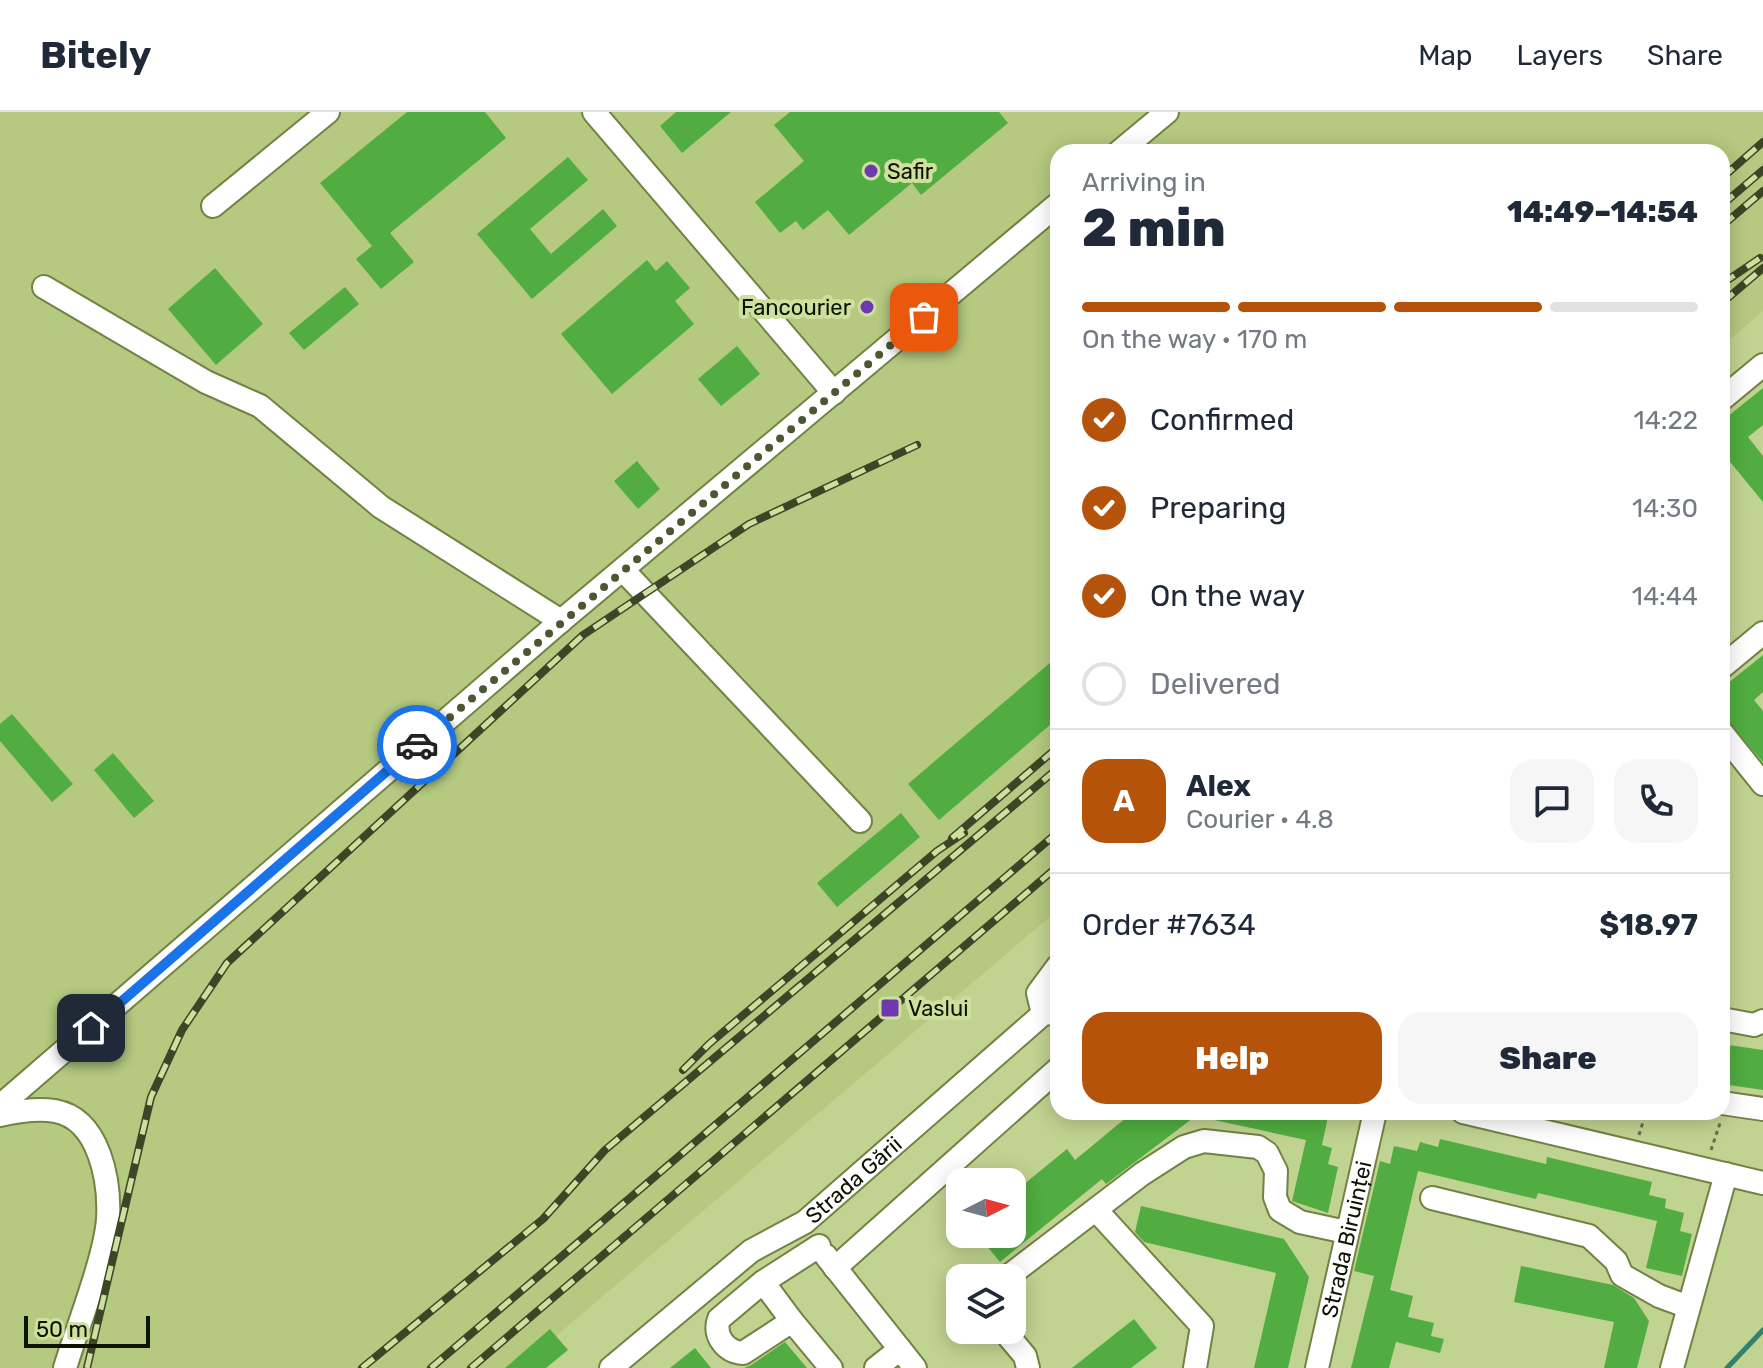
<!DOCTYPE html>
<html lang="en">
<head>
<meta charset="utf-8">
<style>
  body { margin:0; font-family:Rubik,sans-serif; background:#f6f6f7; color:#1f2937; height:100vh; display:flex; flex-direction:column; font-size:30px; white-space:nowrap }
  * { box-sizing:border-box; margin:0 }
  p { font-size:26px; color:#747a83 }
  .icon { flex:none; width:44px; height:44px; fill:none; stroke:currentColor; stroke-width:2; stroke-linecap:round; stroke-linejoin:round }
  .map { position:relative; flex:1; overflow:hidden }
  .details { position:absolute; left:1050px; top:32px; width:680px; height:976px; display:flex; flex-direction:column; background:#fff; border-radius:24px; box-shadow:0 4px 20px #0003 }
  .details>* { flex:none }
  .needle { width:52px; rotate:84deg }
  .fabs { position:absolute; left:946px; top:1056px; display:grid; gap:16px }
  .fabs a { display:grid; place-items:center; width:80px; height:80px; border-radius:16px; background:#fff; box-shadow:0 4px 20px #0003; font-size:40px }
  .scale { position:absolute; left:24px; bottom:20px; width:126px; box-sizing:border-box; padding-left:8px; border:4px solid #0e1300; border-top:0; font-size:22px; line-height:28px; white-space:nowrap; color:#0e1300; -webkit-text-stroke:6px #cee09e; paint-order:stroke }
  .pin { position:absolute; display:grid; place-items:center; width:68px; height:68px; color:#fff; margin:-34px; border-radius:16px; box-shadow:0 4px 12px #0006 }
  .courier { position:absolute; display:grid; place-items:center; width:80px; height:80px; margin:-40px; border:6px solid #1a73e8; border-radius:50%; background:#fff; color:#222; box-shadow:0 2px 10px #0007 }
  .overview em { font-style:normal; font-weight:800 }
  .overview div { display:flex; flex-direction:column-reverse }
  .overview { display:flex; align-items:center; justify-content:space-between; height:136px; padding:0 32px }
  h1 { font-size:52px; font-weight:800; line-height:60px }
  .bar { display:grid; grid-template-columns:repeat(4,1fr); gap:12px 8px; align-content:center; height:96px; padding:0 32px }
  .bar i { height:10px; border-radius:6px; background:#e0e1e3 }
  .bar .active { background:#b45309 }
  .bar p { grid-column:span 4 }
  .line { display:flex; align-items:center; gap:20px; padding:0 32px; border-top:2px solid #e0e1e3 }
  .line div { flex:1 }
  .round { display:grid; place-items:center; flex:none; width:84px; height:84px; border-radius:24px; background:#f6f6f7 }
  ol { padding:0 32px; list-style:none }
  li { display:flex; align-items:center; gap:24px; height:88px }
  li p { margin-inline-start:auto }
  li .icon { padding:8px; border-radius:50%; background:#b45309; color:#fff; stroke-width:4 }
  li:last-child { color:#747a83 }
  li i { width:44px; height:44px; border:4px solid #e0e1e3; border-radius:50% }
  .cta { display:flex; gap:16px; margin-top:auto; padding:16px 32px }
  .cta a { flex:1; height:92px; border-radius:24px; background:#b45309; color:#fff; font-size:32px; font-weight:800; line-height:92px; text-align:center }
  .cta a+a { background:#f6f6f7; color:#1f2937 }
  header { display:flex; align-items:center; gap:48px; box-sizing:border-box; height:112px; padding:0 40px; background:#fff; border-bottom:2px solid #e0e1e3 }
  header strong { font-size:38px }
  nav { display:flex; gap:44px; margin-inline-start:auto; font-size:28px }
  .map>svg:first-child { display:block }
  .built { fill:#b5c980 }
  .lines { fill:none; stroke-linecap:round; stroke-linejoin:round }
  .stream { stroke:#32806e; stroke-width:5 }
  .building { fill:#51ad41 }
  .minor-casing { stroke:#728244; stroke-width:26 }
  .path { stroke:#657046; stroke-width:3; stroke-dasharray:4 4; stroke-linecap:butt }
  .minor { stroke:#fff; stroke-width:22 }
  .rail-casing { stroke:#3c4526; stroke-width:8 }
  .rail { stroke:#cee09e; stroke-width:5; stroke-dasharray:15; stroke-linecap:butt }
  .done { stroke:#4d5633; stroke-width:8; stroke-dasharray:0 14.4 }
  .route { stroke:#1a73e8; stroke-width:10 }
  .poi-dot { fill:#6f38af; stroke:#cee09e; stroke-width:3 }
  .labels { text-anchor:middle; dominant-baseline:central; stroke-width:8; stroke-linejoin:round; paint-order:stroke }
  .poi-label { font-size:22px; fill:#0e1300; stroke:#cee09e; text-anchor:start }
  .street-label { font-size:22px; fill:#0e1300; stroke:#cee09e }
</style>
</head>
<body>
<header>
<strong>Bitely</strong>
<nav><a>Map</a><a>Layers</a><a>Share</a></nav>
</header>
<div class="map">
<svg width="1763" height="1256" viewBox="0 0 1763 1256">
  <rect width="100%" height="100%" fill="#c1d391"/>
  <!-- built -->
  <path class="built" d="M0 0H1763V199L1722 234V40H1058V798L518 1256H0Z"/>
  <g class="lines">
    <!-- stream -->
    <path class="stream" d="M1727 1256 1763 1218"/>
  </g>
  <!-- building -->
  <g class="building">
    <path d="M407 0H485L506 26 390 121 414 150 381 177 356 147 372 134 320 71Z"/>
    <path d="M676 0H731L682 41 660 14Z"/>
    <path d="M790 0H999L1008 11 921 83 912 71 849 123 828 98 803 118 796 109 780 121 755 90 804 49 774 13Z"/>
    <path d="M568 45 588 68 530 117 551 142 603 97 617 114 532 187 477 122Z"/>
    <path d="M647 148 656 159 667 149 690 176 675 189 694 212 612 282 561 222Z"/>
    <path d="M215 156 263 212 216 253 168 197Z"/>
    <path d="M345 175 359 192 304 238 289 221Z"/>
    <path d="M737 234 760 262 721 294 698 267Z"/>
    <path d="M1763 276V313L1748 325 1763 344V390L1722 340V309Z"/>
    <path d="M637 349 660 377 638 397 614 369Z"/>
    <path d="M1763 543V580L1754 588 1763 599V650L1722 603V576Z"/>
    <path d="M1058 544V606L939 708 908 672Z"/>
    <path d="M12 602 73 672 52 690 0 629V612Z"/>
    <path d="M113 641 154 689 134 706 94 658Z"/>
    <path d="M901 701 920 725 837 795 817 771Z"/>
    <path d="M1722 932 1763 938V978L1722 972Z"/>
    <path d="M1133 1000H1201L1106 1072 1102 1067 1000 1150 977 1122H1012V1082L1067 1037 1075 1048Z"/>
    <path d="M1206 1000H1308L1328 1005 1322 1033 1332 1036 1328 1052 1338 1055 1328 1101 1292 1089 1306 1028 1205 1006Z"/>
    <path d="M1440 1027 1546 1052 1547 1045 1652 1070 1649 1083 1666 1087 1665 1096 1684 1101 1680 1119 1692 1122 1682 1164 1646 1156 1657 1109 1538 1081 1536 1087 1418 1059 1390 1178 1413 1184 1408 1205 1434 1211 1431 1224 1444 1227 1440 1241 1396 1230 1389 1256H1351L1374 1164 1354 1159 1380 1049 1390 1052 1394 1034 1417 1039 1420 1030 1438 1035Z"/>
    <path d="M1141 1094 1284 1127 1309 1165 1288 1256H1254L1276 1161 1144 1130 1135 1120Z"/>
    <path d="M1521 1154 1613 1173 1634 1186 1649 1209 1637 1256H1604L1614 1210 1514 1190Z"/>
    <path d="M1134 1207 1157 1236 1131 1256H1072Z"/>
    <path d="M550 1217 568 1238 546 1256H505Z"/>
    <path d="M785 1230 807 1256H744L751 1253Z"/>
    <path d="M695 1236 711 1256H670Z"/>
  </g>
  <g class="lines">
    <!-- minor casing -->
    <g class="minor-casing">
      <g id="minor">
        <path d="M594 0 834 281"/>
        <path d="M1119 40 1167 0"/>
        <path d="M213 94 328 0"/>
        <path d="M44 175 206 270 260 294 381 395 561 509"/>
        <path d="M1722 287 1763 253"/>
        <path d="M623 458 860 709"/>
        <path d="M1722 555 1763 521"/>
        <path d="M1722 621 1763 672"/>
        <path d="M1043 902 1038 881 1058 854"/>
        <path d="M1722 907 1754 913 1763 909"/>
        <path d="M1722 991 1763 997"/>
        <path d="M0 994 561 509 1058 92"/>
        <path d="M1463 1000 1763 1071"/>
        <path d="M0 1003C18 999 37 996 55 999 100 1007 110 1070 108 1107 105 1146 77 1216 65 1256"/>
        <path d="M1432 1086 1589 1124 1616 1149 1622 1163 1659 1184 1686 1194"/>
        <path d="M1096 1098 1202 1214 1195 1256"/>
        <path d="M819 1134 763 1170 719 1207C713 1224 726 1240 743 1241L792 1209 831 1256"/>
        <path d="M826 1144 915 1256"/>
        <path d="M835 1156 1058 957"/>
        <path d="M1006 1166 1142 1062 1184 1035 1204 1029 1258 1035 1267 1041 1276 1059 1275 1085 1280 1098 1300 1110 1346 1120"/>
        <path d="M763 1170 792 1209"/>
        <path d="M1003 1218 1025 1244 1028 1256"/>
        <path id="s1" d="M611 1256 751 1139 805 1110 1043 902 1058 900"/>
        <path d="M876 1256 900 1237"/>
        <path id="s2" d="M1317 1256 1375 1000"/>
        <path d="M1672 1256 1726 1062"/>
      </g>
    </g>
    <!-- path -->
    <g class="path">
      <path d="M1639 1023 1646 1000"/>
      <path d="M1711 1038 1720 1011"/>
    </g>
    <!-- minor -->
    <use href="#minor" class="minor"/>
    <!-- rail casing -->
    <g class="rail-casing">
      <g id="rail">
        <path d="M1722 66 1763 30"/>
        <path d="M1722 93 1763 58"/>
        <path d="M1722 114 1763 79"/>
        <path d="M1722 172 1760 146"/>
        <path d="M1722 191 1763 156"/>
        <path d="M952 726 1058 635"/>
        <path d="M683 958 709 932 937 739 964 721"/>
        <path d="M87 1256 151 985 182 918 227 851 583 523 749 412 917 333"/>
        <path d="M362 1256 543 1107 605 1038 1058 656"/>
        <path d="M431 1256 1058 720"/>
        <path d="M471 1256 1058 754"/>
      </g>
    </g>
    <!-- rail -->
    <use href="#rail" class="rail"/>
  </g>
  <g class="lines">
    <!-- done -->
    <path class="done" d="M417 633 924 205"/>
    <!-- route -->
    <path class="route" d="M91 916 417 633"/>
  </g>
  <!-- markers -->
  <g class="poi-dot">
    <circle cx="871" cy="59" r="8"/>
    <circle cx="867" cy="195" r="8"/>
    <rect x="880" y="886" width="20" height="20" rx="4"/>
  </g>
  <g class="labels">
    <!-- poi labels -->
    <g class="poi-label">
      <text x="887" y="59">Safir</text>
      <text x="851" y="195" text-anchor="end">Fancourier</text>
      <text x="908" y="896">Vaslui</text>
    </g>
    <!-- street labels -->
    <g class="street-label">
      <text stroke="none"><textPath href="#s1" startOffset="308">Strada Gării</textPath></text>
      <text stroke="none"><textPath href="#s2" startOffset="132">Strada Biruinței</textPath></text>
    </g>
  </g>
</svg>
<div class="fabs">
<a><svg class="needle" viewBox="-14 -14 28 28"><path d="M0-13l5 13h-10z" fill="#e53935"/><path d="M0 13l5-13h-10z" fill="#747a83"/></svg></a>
<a><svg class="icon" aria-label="layers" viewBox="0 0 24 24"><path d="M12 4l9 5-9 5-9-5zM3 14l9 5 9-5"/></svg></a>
</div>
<div class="scale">50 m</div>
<div class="pin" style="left:924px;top:205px;background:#ea580c"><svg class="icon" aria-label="bag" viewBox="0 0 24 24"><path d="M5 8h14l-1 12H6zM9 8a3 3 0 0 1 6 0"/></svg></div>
<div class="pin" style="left:91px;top:916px;background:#1f2937"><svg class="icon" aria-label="home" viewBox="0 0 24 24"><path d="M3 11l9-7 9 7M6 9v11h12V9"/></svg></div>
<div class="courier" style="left:417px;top:633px"><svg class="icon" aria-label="car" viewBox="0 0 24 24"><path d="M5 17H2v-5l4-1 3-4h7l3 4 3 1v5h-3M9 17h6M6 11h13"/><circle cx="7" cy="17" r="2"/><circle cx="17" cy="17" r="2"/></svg></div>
<section class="details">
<div class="overview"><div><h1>2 min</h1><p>Arriving in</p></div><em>14:49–14:54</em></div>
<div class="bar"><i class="active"></i><i class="active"></i><i class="active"></i><i></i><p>On the way · 170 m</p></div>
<ol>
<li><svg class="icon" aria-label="check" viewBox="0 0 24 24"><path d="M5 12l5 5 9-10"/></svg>Confirmed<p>14:22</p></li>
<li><svg class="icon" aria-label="check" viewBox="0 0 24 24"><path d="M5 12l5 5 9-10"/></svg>Preparing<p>14:30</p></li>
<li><svg class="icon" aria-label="check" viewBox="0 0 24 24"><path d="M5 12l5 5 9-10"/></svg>On the way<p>14:44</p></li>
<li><i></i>Delivered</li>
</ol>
<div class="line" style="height:144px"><b class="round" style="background:#b45309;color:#fff">A</b><div><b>Alex</b><p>Courier · 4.8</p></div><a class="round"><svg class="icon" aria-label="chat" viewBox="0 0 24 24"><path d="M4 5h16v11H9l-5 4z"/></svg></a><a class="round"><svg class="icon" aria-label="phone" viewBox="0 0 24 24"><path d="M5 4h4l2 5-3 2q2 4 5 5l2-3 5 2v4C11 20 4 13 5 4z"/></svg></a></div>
<div class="line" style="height:104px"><div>Order #7634</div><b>$18.97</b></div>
<div class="cta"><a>Help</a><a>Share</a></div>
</section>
</div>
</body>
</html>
